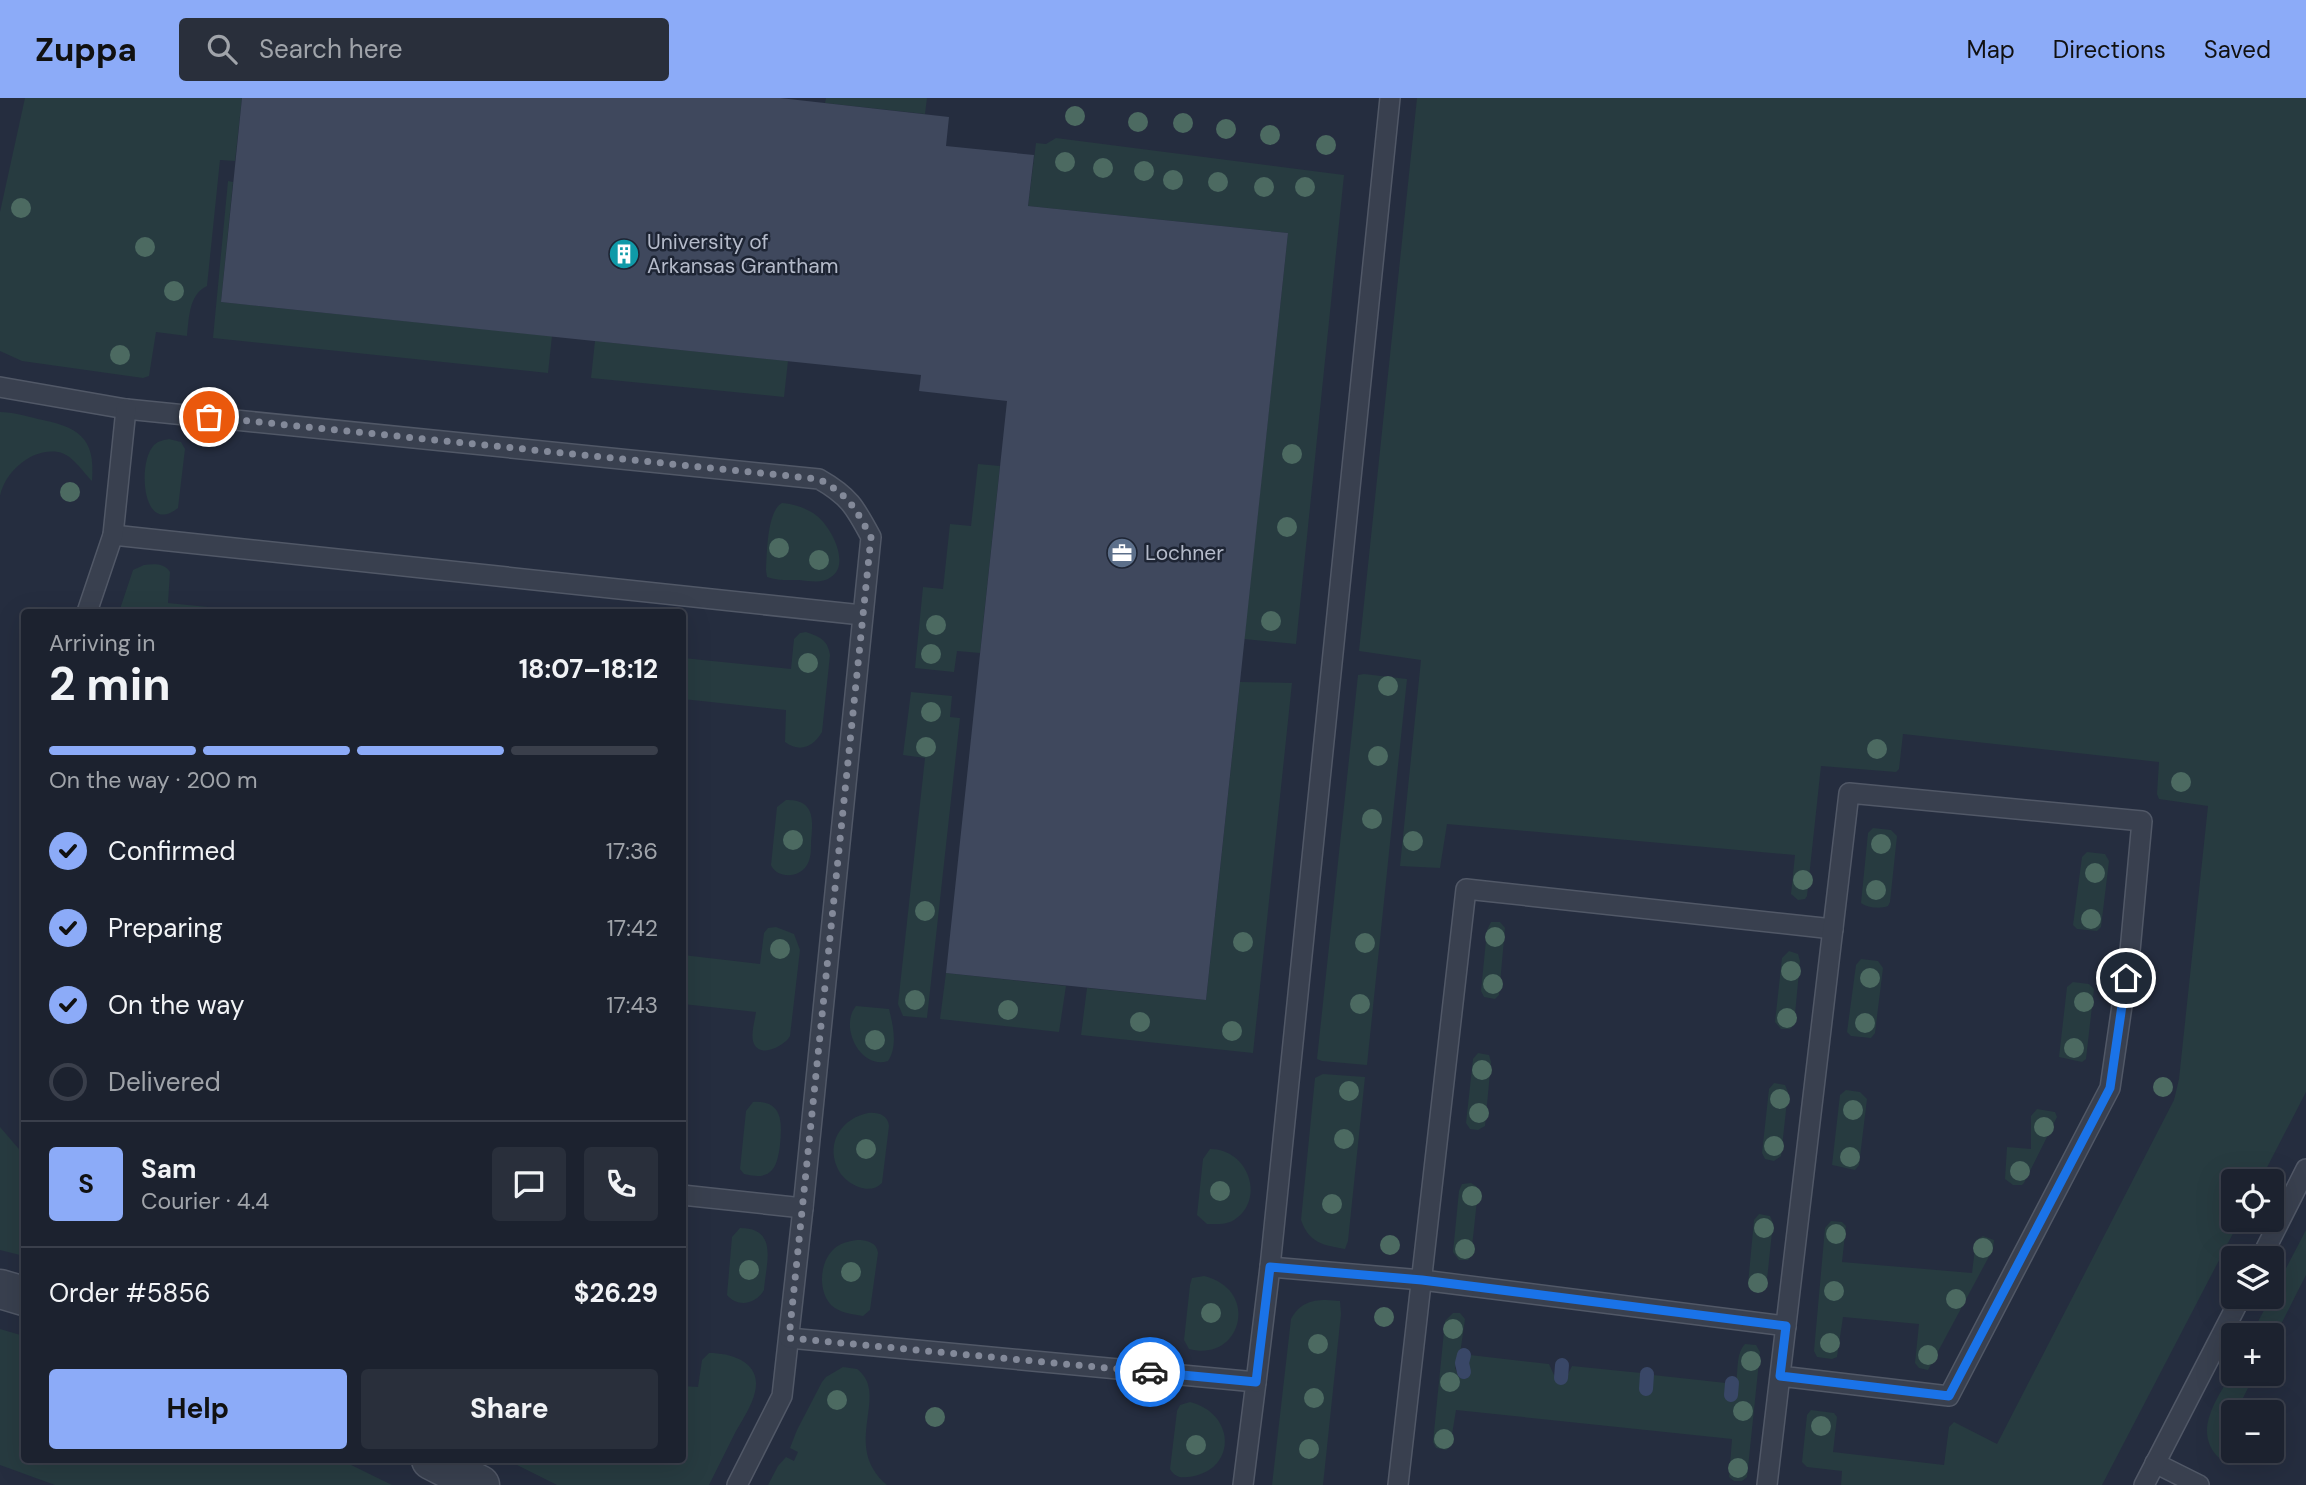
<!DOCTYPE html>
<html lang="en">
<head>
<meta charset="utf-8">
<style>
  body { margin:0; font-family:"DM Sans",sans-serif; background:#292f3b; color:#f1f3f6; height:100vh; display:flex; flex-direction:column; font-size:26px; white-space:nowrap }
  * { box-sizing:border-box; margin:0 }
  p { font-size:23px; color:#a0a4aa }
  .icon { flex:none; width:38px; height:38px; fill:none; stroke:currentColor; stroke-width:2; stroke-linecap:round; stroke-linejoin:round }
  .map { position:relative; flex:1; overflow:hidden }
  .details { position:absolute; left:21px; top:511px; width:665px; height:854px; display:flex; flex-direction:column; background:#1c222f; border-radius:7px; box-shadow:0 7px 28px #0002,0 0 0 2px #3a3f4b }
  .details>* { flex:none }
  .fabs { position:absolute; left:2221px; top:1071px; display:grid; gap:14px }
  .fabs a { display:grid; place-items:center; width:63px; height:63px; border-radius:7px; background:#1c222f; box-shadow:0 7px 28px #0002,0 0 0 2px #3a3f4b; font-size:35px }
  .pin { position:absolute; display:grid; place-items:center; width:60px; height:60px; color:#fff; margin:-30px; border:4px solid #fff; border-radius:50%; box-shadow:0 2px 7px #0007 }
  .courier { position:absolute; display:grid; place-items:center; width:70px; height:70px; margin:-35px; border:5px solid #1a73e8; border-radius:50%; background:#fff; color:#222; box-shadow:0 2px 9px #0007 }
  .overview em { font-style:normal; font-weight:700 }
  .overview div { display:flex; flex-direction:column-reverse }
  .overview { display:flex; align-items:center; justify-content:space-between; height:119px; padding:0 28px }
  h1 { font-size:46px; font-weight:700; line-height:52px }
  .bar { display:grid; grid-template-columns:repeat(4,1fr); gap:10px 7px; align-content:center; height:84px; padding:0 28px }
  .bar i { height:9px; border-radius:5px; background:#3a3f4b }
  .bar .on { background:#8cabf8 }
  .bar p { grid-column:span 4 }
  .line { display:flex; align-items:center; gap:18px; padding:0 28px; border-top:2px solid #3a3f4b }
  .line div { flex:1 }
  .round { display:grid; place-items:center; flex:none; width:74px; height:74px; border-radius:7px; background:#292f3b }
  ol { padding:0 28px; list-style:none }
  li { display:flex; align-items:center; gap:21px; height:77px }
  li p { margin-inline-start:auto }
  li .icon { padding:7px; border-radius:50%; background:#8cabf8; color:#111; stroke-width:4 }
  li:last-child { color:#a0a4aa }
  li i { width:38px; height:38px; border:4px solid #3a3f4b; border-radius:50% }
  .primary-button { display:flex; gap:14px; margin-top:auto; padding:14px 28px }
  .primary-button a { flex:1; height:80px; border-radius:7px; background:#8cabf8; color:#111; font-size:28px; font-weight:700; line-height:80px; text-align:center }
  .primary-button a+a { background:#292f3b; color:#f1f3f6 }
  header { display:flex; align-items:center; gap:42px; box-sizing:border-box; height:98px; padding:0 35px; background:#8cabf8; color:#111 }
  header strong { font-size:33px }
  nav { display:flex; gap:38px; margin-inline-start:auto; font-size:24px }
  .search { width:490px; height:63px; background:#292f3b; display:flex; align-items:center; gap:18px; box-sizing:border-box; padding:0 24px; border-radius:7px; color:#a0a4aa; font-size:26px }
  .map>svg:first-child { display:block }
  .green { fill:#273b40 }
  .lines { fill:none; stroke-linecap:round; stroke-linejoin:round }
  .stream { stroke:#394767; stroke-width:14 }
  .building { fill:#3f485d }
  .lane-casing { stroke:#515867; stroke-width:22 }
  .street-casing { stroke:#515867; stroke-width:41 }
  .lane { stroke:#39404f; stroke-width:19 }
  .street { stroke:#39404f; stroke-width:38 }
  .tree { fill:#4c6a61 }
  .done { stroke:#838999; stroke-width:7; stroke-dasharray:0 12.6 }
  .route { stroke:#1a73e8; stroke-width:9 }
  .labels { text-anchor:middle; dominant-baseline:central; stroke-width:5; stroke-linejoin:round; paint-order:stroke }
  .poi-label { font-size:21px; fill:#b5bbca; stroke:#1e2534; text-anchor:start }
</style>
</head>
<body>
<header>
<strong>Zuppa</strong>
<div class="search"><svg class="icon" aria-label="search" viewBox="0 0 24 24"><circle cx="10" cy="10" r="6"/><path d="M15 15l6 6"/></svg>Search here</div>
<nav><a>Map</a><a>Directions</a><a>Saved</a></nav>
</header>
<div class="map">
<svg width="2306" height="1387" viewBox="0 0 2306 1387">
  <rect width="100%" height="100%" fill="#252d3f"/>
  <!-- green -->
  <g class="green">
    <path d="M25 0H242L235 63 220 62 207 188C189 196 189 220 187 238L156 234 149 278 143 280 22 263 0 253V114Z"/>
    <path d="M826 0H927L925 16 825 5Z"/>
    <path d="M1417 0H2306V994L2260 1083H2233V1122H2240L2102 1387H1841L1842 1373 1807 1369 1802 1364 1807 1317 1811 1312 1834 1315 1837 1319 1833 1354 1944 1367 1949 1329 1954 1324 1997 1346 2174 1002 2179 981 2208 708 2159 701 2157 696 2159 664 1903 636 1899 671 1896 674 1821 668 1807 798 1805 801 1798 802 1791 796 1795 757 1447 726 1440 770 1400 768 1421 562 1359 553Z"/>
    <path d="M1056 40 1344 77 1296 546 1244 541 1288 135 1028 108 1036 45 1046 46Z"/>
    <path d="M228 83 233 84 221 204 552 238 548 275 213 240Z"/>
    <path d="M595 243 788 263 784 299 591 280Z"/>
    <path d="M0 314C13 314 26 318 38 321 77 329 96 338 92 383 83 374 72 356 58 354 31 350 5 374 0 398Z"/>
    <path d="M169 341 181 344 185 351 178 410C142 439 137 364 154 347 158 343 164 342 169 341Z"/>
    <path d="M978 366 1000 368 980 555 957 553 954 574 915 570 923 489 943 491 950 426 971 428Z"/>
    <path d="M782 405C794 406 807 410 817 418 831 429 851 466 831 479 822 486 810 483 799 482 789 482 777 483 767 479L766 472C767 455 767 413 782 405Z"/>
    <path d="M144 467C154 466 164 465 170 474L168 505 259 514H119L133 472Z"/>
    <path d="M806 534C820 539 828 542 830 557L822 634C813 649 800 655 785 644L786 612 683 601V560L791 571 794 541 800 535Z"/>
    <path d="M1364 576 1407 581 1367 967 1322 963 1317 961 1358 577Z"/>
    <path d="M1240 584 1292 585 1253 955 1081 937 1087 890 1206 902Z"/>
    <path d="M911 594 952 598 950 619 960 620 927 920 903 918 898 906 925 660 903 657Z"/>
    <path d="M786 702C816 701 813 724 811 745 811 752 811 761 807 767 800 780 777 781 771 767L777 709Z"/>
    <path d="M1873 730 1891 732 1897 738 1890 804 1888 808C1881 811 1867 810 1861 805L1868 735Z"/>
    <path d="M2087 754 2105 756 2109 763 2101 829 2097 833 2077 831 2073 827 2082 759Z"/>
    <path d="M1491 824H1500L1505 830 1499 897 1495 901 1484 899 1481 893 1487 832Z"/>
    <path d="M776 829 794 836 800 852 790 938C785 948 758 962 753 943 751 935 755 922 756 914L683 906V857L760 866 764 835 768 830Z"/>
    <path d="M1789 853 1798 856 1800 863 1794 927 1790 931H1781L1775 924 1782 860Z"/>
    <path d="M1861 861 1878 863 1883 870 1875 935 1871 940 1851 938 1847 934 1856 867Z"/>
    <path d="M946 875 1066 888 1059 934 940 921Z"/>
    <path d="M2073 884 2089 886 2094 891 2086 961 2082 964 2059 959 2067 889Z"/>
    <path d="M856 908 889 911C893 927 898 948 888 963 860 972 839 928 856 908Z"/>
    <path d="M1478 955 1489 957 1491 964 1485 1028 1478 1032 1470 1031 1466 1025 1473 961Z"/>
    <path d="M1323 976 1365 979 1348 1143 1345 1151C1323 1147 1309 1145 1301 1122L1315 980Z"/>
    <path d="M1774 985 1785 987 1788 994 1781 1058 1774 1063 1765 1061 1762 1055 1769 991Z"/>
    <path d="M1846 992 1860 994 1867 1001 1859 1067 1855 1072 1832 1067 1840 997Z"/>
    <path d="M753 1004C783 1002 782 1024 780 1047 777 1071 771 1083 744 1076L740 1071 746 1013Z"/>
    <path d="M2037 1011 2055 1014 2057 1019 2024 1085 2022 1087H2013L2005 1081 2007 1049 2031 1051V1018Z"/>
    <path d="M868 1015C878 1014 888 1017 889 1028L882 1085C869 1099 843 1085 837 1069 826 1043 843 1020 868 1015Z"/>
    <path d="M0 1029 24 1057V1158L0 1152Z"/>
    <path d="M1210 1051C1249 1051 1266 1102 1234 1122 1226 1127 1216 1126 1207 1126L1197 1117 1203 1061Z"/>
    <path d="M1471 1085 1477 1089 1478 1093 1471 1158 1468 1162H1459L1453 1154 1459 1093 1462 1086Z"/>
    <path d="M1759 1116 1770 1118 1773 1125 1766 1191 1759 1193 1751 1192 1748 1186 1754 1122Z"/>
    <path d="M1831 1123 1842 1124 1846 1128 1842 1164 1972 1175 1976 1142 1983 1138 1994 1142 1993 1151 1928 1272 1919 1270 1915 1265 1919 1226 1843 1219 1837 1259 1832 1261 1817 1259 1814 1253 1825 1130Z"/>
    <path d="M740 1130C779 1130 766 1165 764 1192 756 1206 738 1210 727 1197L732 1139Z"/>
    <path d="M2306 1132V1177L2272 1244V1237H2251Z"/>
    <path d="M857 1142C866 1142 877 1144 878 1155L870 1212 863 1218C851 1216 840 1215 831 1207 817 1192 820 1162 835 1150 841 1145 849 1143 857 1142Z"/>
    <path d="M1204 1178C1261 1192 1241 1265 1189 1251L1184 1242 1190 1187 1192 1180Z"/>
    <path d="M1326 1202 1340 1203 1341 1216 1323 1387H1272L1291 1221C1299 1206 1310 1202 1326 1202Z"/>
    <path d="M1453 1215H1460L1465 1221 1460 1256 1455 1270 1459 1278 1467 1271 1470 1257 1549 1266 1554 1277 1566 1280 1572 1268 1641 1275V1285L1646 1291 1651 1286 1653 1277 1726 1285 1728 1294 1732 1298C1741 1282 1733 1259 1745 1246L1756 1247 1760 1254 1747 1379 1742 1383H1734L1729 1379 1732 1341 1456 1312 1450 1349 1446 1352 1436 1350 1433 1344 1445 1223Z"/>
    <path d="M0 1231 24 1238V1362H341L392 1387H55L0 1367Z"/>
    <path d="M709 1255C733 1255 762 1265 755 1294 752 1307 743 1321 736 1333 727 1351 718 1369 709 1387H557L507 1362H682L683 1288 698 1289 702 1262Z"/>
    <path d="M843 1269 857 1271C891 1297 840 1347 887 1387H768L778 1368 786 1359 794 1363 798 1354 790 1350 797 1332 822 1284 826 1279Z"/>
    <path d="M2233 1272V1276H2255L2236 1314H2233V1353H2259C2241 1381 2207 1362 2207 1333 2207 1312 2224 1290 2233 1272Z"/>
    <path d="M1190 1304C1237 1316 1237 1374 1188 1379 1180 1380 1175 1379 1170 1371L1177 1313 1180 1307Z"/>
  </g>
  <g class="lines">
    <!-- stream -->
    <g class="stream">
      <path d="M1464 1274 1462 1265 1464 1257"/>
      <path d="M1561 1280 1562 1267"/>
      <path d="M1646 1291 1647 1276"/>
      <path d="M1731 1297 1732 1285"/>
    </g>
  </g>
  <!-- building -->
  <path class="building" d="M242 0H780L949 19 946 48 1034 57 1028 108 1288 135 1206 902 946 875 1007 303 919 293 921 277 221 204Z"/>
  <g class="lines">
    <!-- lane casing -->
    <g class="lane-casing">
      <g id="lane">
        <path d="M0 289 126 311 819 381C849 398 855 409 871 439L803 1110 782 1298 737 1387"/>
        <path d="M113 437 862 517"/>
        <path d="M87 514 113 437 126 311"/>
        <path d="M682 1097 803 1110"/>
        <path d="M2261 1160 2306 1071"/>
        <path d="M1270 1169 1422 1182 1786 1228"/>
        <path d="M789 1240 1256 1284 1243 1387"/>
        <path d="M1256 1284 1270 1169 1390 0"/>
        <path d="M2155 1365 2199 1387"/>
        <path d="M1398 1387 1466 791 1833 831"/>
        <path d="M1767 1387 1849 695 2142 723 2130 853 2110 990 1949 1298 1780 1278"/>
        <path d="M2144 1387 2241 1199"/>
      </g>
    </g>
    <!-- street casing -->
    <g class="street-casing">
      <g id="street">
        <path d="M0 1191 24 1198"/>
        <path d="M431 1362 480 1387"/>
      </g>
    </g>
    <!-- lane -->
    <use href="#lane" class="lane"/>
    <!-- street -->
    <use href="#street" class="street"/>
  </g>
  <!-- trees -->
  <g class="tree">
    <circle cx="1075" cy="18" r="10"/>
    <circle cx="1138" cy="24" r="10"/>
    <circle cx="1183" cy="25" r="10"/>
    <circle cx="1226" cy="31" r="10"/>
    <circle cx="1270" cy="37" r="10"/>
    <circle cx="1326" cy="47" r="10"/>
    <circle cx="1065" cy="64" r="10"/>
    <circle cx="1103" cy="70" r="10"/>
    <circle cx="1144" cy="73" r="10"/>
    <circle cx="1173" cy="82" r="10"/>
    <circle cx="1218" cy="84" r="10"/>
    <circle cx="1264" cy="89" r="10"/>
    <circle cx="1305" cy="89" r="10"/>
    <circle cx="21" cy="110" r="10"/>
    <circle cx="145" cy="149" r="10"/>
    <circle cx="174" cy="193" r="10"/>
    <circle cx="120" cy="257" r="10"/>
    <circle cx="1292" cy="356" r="10"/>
    <circle cx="70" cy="394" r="10"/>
    <circle cx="1287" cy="429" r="10"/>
    <circle cx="779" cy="450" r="10"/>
    <circle cx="819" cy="462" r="10"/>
    <circle cx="1271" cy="523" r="10"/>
    <circle cx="936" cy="527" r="10"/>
    <circle cx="931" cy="556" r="10"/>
    <circle cx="808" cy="565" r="10"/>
    <circle cx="1388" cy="588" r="10"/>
    <circle cx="931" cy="614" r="10"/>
    <circle cx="926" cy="649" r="10"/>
    <circle cx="1877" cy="651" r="10"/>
    <circle cx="1378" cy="658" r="10"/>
    <circle cx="2181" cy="684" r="10"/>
    <circle cx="1372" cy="721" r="10"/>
    <circle cx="793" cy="742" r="10"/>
    <circle cx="1413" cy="743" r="10"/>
    <circle cx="1881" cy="746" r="10"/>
    <circle cx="2095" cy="775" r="10"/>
    <circle cx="1803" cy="782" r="10"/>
    <circle cx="1876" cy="792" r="10"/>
    <circle cx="925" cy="813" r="10"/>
    <circle cx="2091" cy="821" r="10"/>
    <circle cx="1495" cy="839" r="10"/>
    <circle cx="1243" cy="844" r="10"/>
    <circle cx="1365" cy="845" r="10"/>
    <circle cx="780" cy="851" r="10"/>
    <circle cx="1791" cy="873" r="10"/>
    <circle cx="1870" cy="880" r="10"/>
    <circle cx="1493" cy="886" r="10"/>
    <circle cx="915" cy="902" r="10"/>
    <circle cx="2084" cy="904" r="10"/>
    <circle cx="1360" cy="906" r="10"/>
    <circle cx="1008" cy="912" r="10"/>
    <circle cx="1787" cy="920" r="10"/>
    <circle cx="1140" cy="924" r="10"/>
    <circle cx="1865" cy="925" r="10"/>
    <circle cx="1232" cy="933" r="10"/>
    <circle cx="875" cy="942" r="10"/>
    <circle cx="2074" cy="950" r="10"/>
    <circle cx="1482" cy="972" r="10"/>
    <circle cx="2163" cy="989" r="10"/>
    <circle cx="1349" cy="993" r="10"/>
    <circle cx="1780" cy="1001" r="10"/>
    <circle cx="1853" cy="1012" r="10"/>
    <circle cx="1479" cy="1015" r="10"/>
    <circle cx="2044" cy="1029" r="10"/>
    <circle cx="1344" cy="1041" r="10"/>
    <circle cx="1774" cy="1048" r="10"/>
    <circle cx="866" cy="1051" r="10"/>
    <circle cx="1850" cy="1059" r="10"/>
    <circle cx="2020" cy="1073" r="10"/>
    <circle cx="1220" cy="1093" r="10"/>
    <circle cx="1472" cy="1098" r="10"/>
    <circle cx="1332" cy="1106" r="10"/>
    <circle cx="1764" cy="1130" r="10"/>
    <circle cx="1836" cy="1136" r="10"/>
    <circle cx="1390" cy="1147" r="10"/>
    <circle cx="1983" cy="1150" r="10"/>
    <circle cx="1465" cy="1151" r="10"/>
    <circle cx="749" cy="1172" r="10"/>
    <circle cx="851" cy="1174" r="10"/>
    <circle cx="1758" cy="1185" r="10"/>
    <circle cx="1834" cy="1193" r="10"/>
    <circle cx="1956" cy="1201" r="10"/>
    <circle cx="1211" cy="1215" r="10"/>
    <circle cx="1384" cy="1219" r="10"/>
    <circle cx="1453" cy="1231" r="10"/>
    <circle cx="1830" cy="1245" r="10"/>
    <circle cx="1318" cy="1246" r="10"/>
    <circle cx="1928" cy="1257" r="10"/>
    <circle cx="1751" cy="1263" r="10"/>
    <circle cx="1450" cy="1284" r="10"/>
    <circle cx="1314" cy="1300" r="10"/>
    <circle cx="837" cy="1302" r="10"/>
    <circle cx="1743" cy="1313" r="10"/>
    <circle cx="935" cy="1319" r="10"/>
    <circle cx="1821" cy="1328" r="10"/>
    <circle cx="1444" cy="1341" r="10"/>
    <circle cx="1196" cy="1347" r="10"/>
    <circle cx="1309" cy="1351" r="10"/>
    <circle cx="1738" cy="1370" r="10"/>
  </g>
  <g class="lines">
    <!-- done -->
    <path class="done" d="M209 319 819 381C850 399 854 408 871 439L789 1240 1150 1274"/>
    <!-- route -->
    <path class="route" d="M1150 1274 1256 1284 1270 1169 1422 1182 1786 1228 1780 1278 1949 1298 2110 990 2126 880"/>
  </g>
  <!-- icons -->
  <defs>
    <g id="building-disc" transform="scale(1.575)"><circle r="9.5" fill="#0f9aa8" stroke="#1e2534"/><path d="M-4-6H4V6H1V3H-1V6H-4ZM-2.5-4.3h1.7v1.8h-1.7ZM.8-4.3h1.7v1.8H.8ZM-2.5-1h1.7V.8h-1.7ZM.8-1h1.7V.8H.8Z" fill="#fff"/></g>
    <g id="office-disc" transform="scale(1.575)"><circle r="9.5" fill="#5c6f8a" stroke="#1e2534"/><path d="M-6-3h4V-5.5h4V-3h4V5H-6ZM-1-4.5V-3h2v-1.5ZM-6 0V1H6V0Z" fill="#fff"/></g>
  </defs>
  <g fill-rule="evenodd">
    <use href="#building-disc" x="624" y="156"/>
    <use href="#office-disc" x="1122" y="455"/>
  </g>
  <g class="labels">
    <!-- poi labels -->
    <g class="poi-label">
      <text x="647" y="144">University of<tspan x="647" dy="24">Arkansas Grantham</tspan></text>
      <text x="1145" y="455">Lochner</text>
    </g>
  </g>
</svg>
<div class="fabs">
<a><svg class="icon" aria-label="locate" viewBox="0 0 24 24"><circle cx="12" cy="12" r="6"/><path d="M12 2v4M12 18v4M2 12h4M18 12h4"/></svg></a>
<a><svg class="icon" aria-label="layers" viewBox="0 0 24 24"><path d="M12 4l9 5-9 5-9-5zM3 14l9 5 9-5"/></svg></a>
<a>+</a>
<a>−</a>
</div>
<div class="pin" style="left:209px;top:319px;background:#ea580c"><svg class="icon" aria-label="bag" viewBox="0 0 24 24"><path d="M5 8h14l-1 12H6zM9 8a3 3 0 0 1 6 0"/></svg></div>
<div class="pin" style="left:2126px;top:880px;background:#1f2937"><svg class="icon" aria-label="home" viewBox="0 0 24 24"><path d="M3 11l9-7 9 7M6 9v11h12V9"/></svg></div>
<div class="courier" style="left:1150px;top:1274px"><svg class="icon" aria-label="car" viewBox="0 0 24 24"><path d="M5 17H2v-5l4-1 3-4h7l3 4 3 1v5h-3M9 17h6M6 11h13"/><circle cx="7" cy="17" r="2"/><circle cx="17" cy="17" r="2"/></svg></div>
<section class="details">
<div class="overview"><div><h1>2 min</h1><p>Arriving in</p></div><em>18:07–18:12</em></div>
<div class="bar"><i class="on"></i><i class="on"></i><i class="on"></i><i></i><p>On the way · 200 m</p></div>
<ol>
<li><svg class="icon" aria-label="check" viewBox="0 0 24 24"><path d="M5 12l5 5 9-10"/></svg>Confirmed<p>17:36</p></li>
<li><svg class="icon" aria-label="check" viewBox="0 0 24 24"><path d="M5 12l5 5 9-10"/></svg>Preparing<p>17:42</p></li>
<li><svg class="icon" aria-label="check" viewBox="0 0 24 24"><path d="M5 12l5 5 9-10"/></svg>On the way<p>17:43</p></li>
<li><i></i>Delivered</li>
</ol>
<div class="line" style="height:126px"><b class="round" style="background:#8cabf8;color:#111">S</b><div><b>Sam</b><p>Courier · 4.4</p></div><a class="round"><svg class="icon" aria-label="chat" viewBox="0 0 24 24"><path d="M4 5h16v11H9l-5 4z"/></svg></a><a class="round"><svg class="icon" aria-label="phone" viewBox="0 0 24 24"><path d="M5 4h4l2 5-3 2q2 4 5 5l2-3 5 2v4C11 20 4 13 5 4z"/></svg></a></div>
<div class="line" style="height:91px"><div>Order #5856</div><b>$26.29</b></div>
<div class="primary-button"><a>Help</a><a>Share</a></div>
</section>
</div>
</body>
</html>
